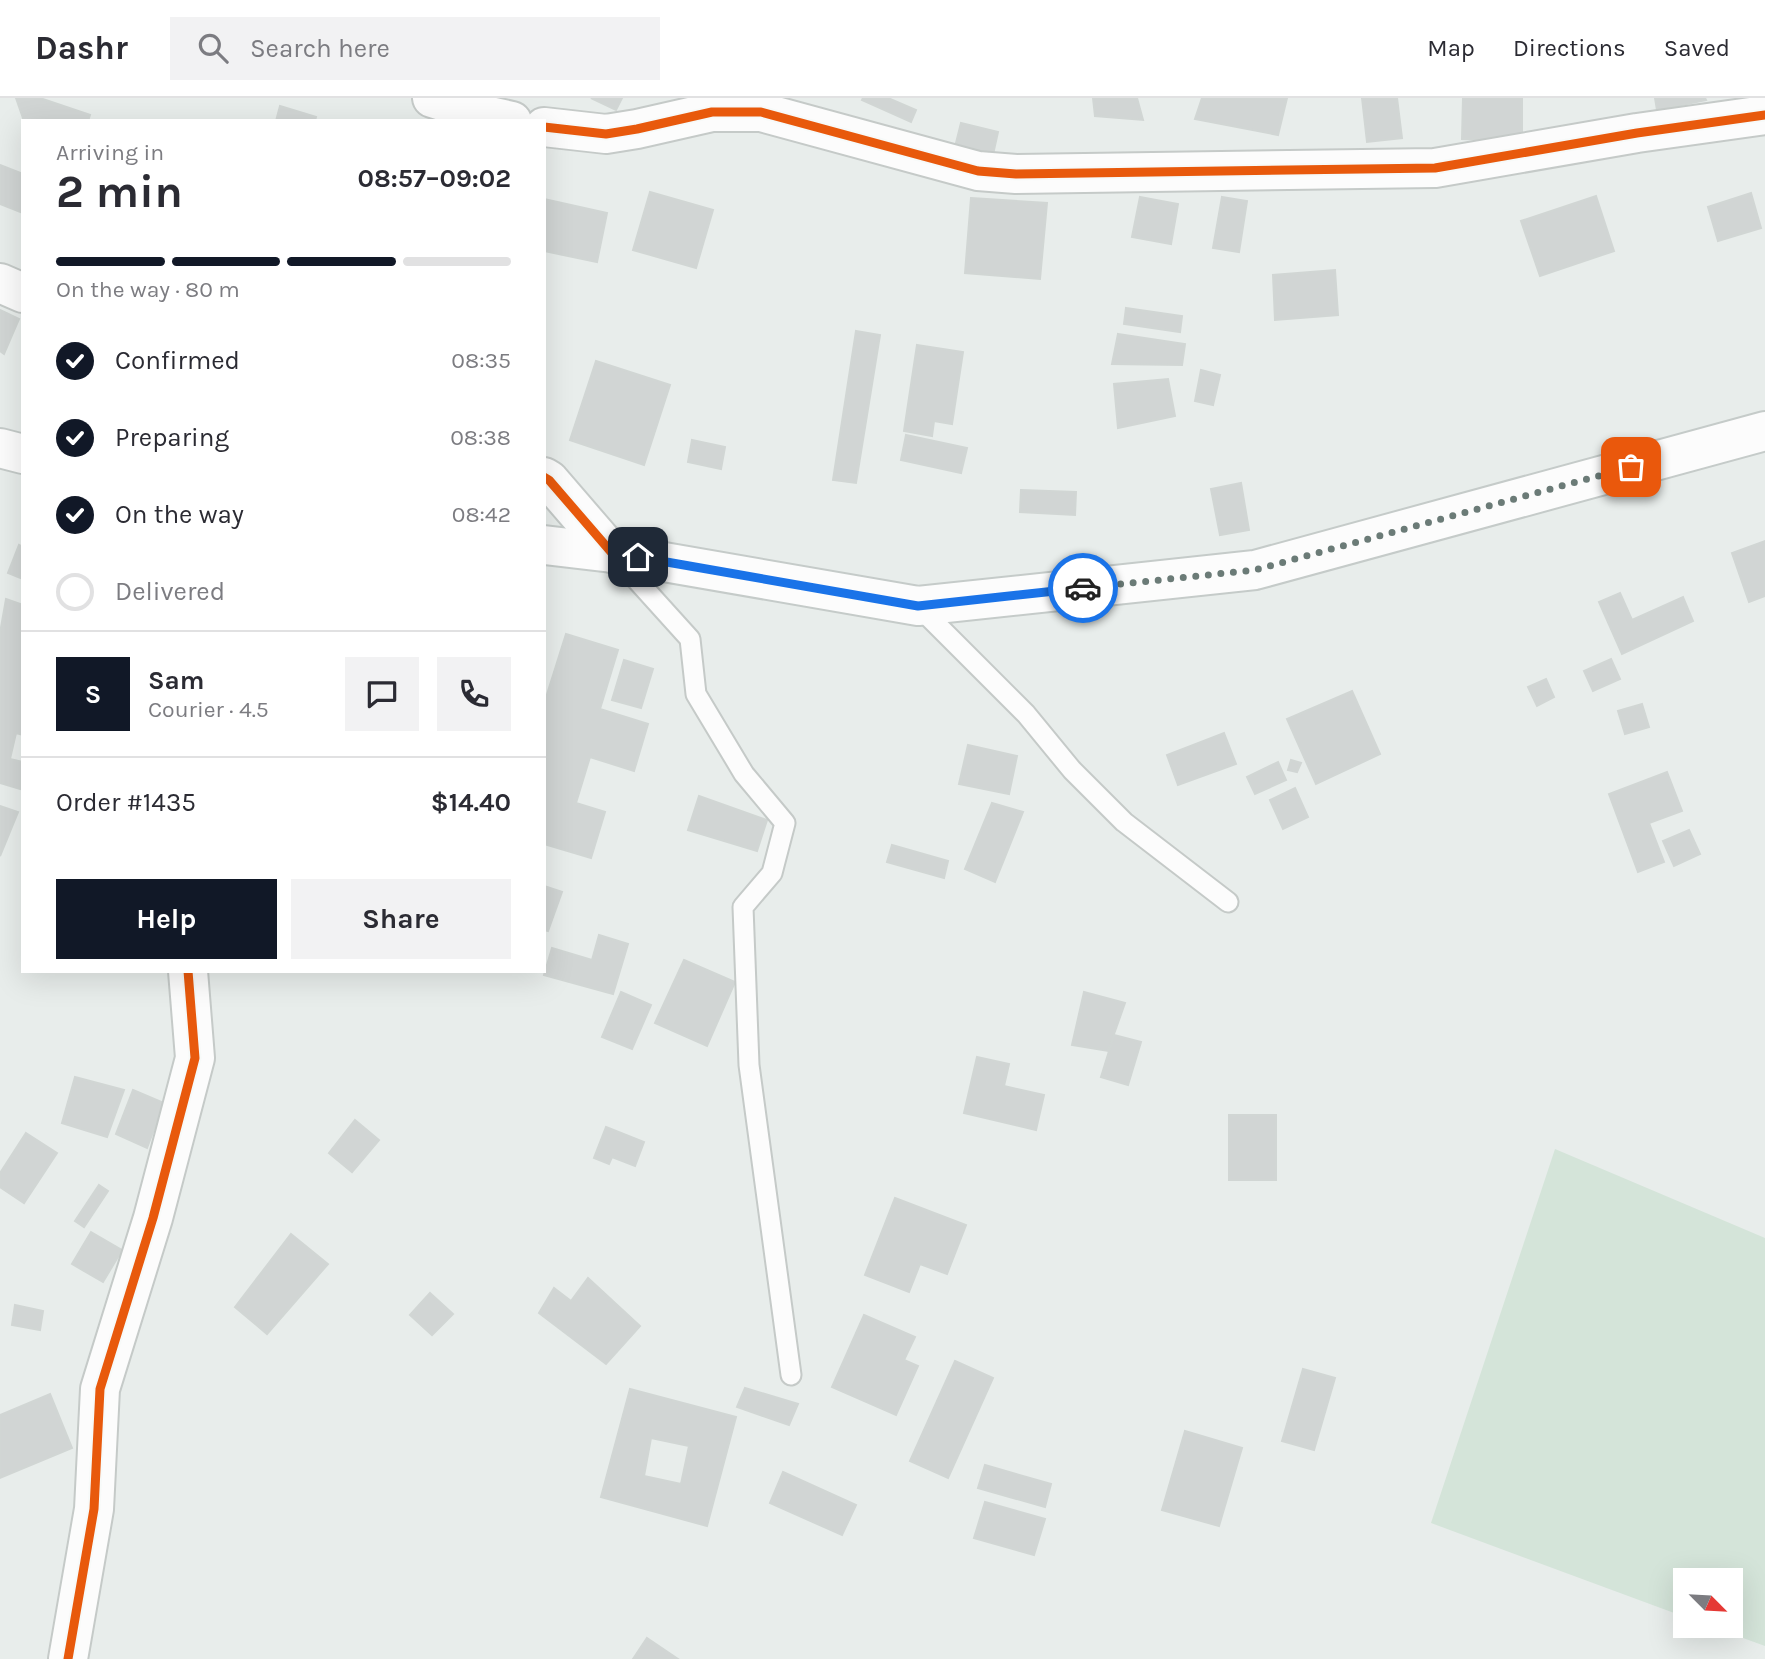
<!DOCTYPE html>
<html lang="en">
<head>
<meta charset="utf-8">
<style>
  body { margin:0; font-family:Karla,sans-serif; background:#f2f2f3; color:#2b2b33; height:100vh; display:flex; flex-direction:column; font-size:26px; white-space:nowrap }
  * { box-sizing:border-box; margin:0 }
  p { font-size:23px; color:#7c7c81 }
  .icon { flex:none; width:38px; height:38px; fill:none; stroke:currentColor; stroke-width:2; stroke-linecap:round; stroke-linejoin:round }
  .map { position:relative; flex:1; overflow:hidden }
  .side { position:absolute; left:21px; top:21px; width:525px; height:854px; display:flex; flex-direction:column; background:#fff; border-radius:0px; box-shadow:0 7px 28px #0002 }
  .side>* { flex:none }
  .needle { width:46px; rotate:114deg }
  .controls { position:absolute; left:1673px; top:1470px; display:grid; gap:14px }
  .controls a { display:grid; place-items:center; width:70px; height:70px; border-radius:0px; background:#fff; box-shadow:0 7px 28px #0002; font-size:35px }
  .pin { position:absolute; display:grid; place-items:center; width:60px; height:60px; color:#fff; margin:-30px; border-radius:14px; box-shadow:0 4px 10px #0006 }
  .courier { position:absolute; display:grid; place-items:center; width:70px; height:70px; margin:-35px; border:5px solid #1a73e8; border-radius:50%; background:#fff; color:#222; box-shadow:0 2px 9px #0007 }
  .headline em { font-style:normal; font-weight:700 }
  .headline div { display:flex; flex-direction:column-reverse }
  .headline { display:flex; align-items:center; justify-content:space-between; height:119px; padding:0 35px }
  h1 { font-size:46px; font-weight:700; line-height:52px }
  .bar { display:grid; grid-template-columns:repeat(4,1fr); gap:10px 7px; align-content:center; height:84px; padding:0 35px }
  .bar i { height:9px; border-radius:5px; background:#e1e1e2 }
  .bar .selected { background:#111827 }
  .bar p { grid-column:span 4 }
  .line { display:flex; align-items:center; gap:18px; padding:0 35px; border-top:2px solid #e1e1e2 }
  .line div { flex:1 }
  .round { display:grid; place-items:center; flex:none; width:74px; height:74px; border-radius:0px; background:#f2f2f3 }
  ol { padding:0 35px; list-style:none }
  li { display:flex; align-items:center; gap:21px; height:77px }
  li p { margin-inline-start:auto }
  li .icon { padding:7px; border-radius:50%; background:#111827; color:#fff; stroke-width:4 }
  li:last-child { color:#7c7c81 }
  li i { width:38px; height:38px; border:4px solid #e1e1e2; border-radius:50% }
  .button { display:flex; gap:14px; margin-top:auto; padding:14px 35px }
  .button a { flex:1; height:80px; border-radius:0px; background:#111827; color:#fff; font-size:28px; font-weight:700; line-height:80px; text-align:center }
  .button a+a { background:#f2f2f3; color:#2b2b33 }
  header { display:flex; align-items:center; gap:42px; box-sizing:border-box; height:98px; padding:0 35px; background:#fff; border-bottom:2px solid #e1e1e2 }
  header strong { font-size:33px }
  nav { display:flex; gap:38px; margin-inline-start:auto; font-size:24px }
  .search { width:490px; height:63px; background:#f2f2f3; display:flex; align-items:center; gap:18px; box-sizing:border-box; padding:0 24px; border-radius:0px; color:#7c7c81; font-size:26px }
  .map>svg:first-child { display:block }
  .green { fill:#d4e4d9 }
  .building { fill:#d1d5d4; stroke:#d1d6d4; stroke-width:2; fill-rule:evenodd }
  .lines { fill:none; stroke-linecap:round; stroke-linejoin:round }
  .lane-casing { stroke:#c5cac8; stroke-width:23 }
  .street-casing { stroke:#c5cac8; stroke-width:42 }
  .secondary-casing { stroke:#c5cbc9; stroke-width:42 }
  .lane { stroke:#fcfcfc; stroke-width:19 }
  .street { stroke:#fcfcfc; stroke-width:38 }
  .secondary { stroke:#fcfcfc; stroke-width:38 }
  .cycleway-casing { stroke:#f7faf9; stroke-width:13 }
  .cycleway { stroke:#e8590c; stroke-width:9 }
  .done { stroke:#6b7b77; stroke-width:7; stroke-dasharray:0 12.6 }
  .route { stroke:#1a73e8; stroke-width:9 }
</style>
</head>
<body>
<header>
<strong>Dashr</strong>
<div class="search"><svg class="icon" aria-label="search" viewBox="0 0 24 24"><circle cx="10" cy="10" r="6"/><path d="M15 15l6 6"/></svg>Search here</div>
<nav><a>Map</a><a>Directions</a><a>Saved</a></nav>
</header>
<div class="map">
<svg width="1765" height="1561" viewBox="0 0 1765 1561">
  <rect width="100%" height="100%" fill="#e8edeb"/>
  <!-- green -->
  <path class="green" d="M1555 1051 1765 1140V1548L1710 1528H1731V1482H1685V1519L1431 1425Z"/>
  <!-- building -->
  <g class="building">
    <path d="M16 0H40L90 17 88 23H24Z"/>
    <path d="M591 0H622L616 12Z"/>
    <path d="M863 0H888L916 12 911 24 862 2Z"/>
    <path d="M1093 0H1137L1143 22 1095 18Z"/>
    <path d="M1202 0H1287L1278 37 1195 21Z"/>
    <path d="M1362 0H1397L1402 40 1367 44Z"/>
    <path d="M1463 0H1522V43L1462 41Z"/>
    <path d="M1655 0H1705L1706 2 1657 12Z"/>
    <path d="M280 8 316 19 315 23H276Z"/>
    <path d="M961 25 998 34 990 70 952 61Z"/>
    <path d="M0 67 23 76V115L0 106Z"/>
    <path d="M650 94 713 112 696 170 633 152Z"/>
    <path d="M1751 95 1761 130 1718 143 1708 109Z"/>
    <path d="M1596 98 1614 153 1540 178 1521 123Z"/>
    <path d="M1140 99 1178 106 1171 146 1132 139Z"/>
    <path d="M1222 99 1247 103 1239 154 1213 150Z"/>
    <path d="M971 100 1047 105 1040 181 965 175Z"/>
    <path d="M544 101 607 115 597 164 544 153Z"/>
    <path d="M1335 172 1338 217 1275 222 1273 177Z"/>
    <path d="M1126 210 1182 218 1180 234 1124 226Z"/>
    <path d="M0 212 19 221 4 256 0 253Z"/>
    <path d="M856 233 880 237 856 385 833 382Z"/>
    <path d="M1118 236 1185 246 1182 267 1112 266Z"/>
    <path d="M917 247 963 254 952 326 934 323 932 338 904 333Z"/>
    <path d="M596 263 670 287 644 367 570 342Z"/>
    <path d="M1201 272 1220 277 1213 307 1195 303Z"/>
    <path d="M1168 281 1175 318 1118 330 1114 286Z"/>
    <path d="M906 337 967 350 961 375 901 362Z"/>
    <path d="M692 342 725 349 721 371 688 364Z"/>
    <path d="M1241 385 1249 432 1220 437 1211 391Z"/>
    <path d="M1021 392 1076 394 1075 417 1020 414Z"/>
    <path d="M1765 443V498L1749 504 1732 455Z"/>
    <path d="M19 447 23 449V481L8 475Z"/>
    <path d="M1620 495 1632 522 1683 499 1693 523 1622 556 1599 504Z"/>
    <path d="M6 501 23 507V637L16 635 10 661 23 664 20 691 0 685V535Z"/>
    <path d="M566 536 618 552 600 611 648 626 634 673 590 659 576 705 605 714 591 760 544 746V606Z"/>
    <path d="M1611 561 1620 581 1593 593 1584 573Z"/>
    <path d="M624 562 653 571 641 610 612 602Z"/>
    <path d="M1546 581 1554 599 1537 608 1528 589Z"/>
    <path d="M1352 593 1380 656 1316 686 1287 621Z"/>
    <path d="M1642 606 1649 629 1625 636 1618 613Z"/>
    <path d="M1224 635 1236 666 1178 687 1167 657Z"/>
    <path d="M968 647 1017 658 1009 696 959 686Z"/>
    <path d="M1291 662 1301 665 1297 674 1288 672Z"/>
    <path d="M1278 664 1286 682 1255 696 1247 679Z"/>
    <path d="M1667 674 1682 713 1649 725 1664 764 1638 774 1609 696Z"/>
    <path d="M1295 690 1308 719 1283 731 1270 702Z"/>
    <path d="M699 698 767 722 757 753 688 732Z"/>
    <path d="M992 705 1023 714 995 784 965 771Z"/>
    <path d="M0 708 18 714 0 758Z"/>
    <path d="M1689 732 1700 756 1674 768 1663 743Z"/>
    <path d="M892 747 948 763 944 780 887 764Z"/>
    <path d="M544 788 562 794 548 833 544 832Z"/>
    <path d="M599 837 628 846 613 896 544 877 552 850 592 862Z"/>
    <path d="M684 862 735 884 707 948 655 925Z"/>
    <path d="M621 894 651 907 632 951 602 939Z"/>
    <path d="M1084 894 1125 905 1108 953 1072 947Z"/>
    <path d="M1114 937 1141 944 1128 987 1101 979Z"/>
    <path d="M977 959 1009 966 1004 988 1044 997 1036 1032 964 1015Z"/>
    <path d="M75 979 124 992 107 1039 62 1025Z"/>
    <path d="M133 992 164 1005 147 1050 116 1036Z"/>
    <rect x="1229" y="1017" width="47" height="65"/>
    <path d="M355 1022 379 1042 352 1074 329 1055Z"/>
    <path d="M606 1029 644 1044 635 1068 612 1059 609 1066 594 1060Z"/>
    <path d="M26 1035 57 1055 24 1105 0 1089V1075Z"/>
    <path d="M99 1087 108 1093 84 1129 75 1123Z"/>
    <path d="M895 1100 966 1127 947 1176 920 1166 909 1194 865 1177Z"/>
    <path d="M91 1134 122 1152 103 1184 72 1166Z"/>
    <path d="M291 1136 328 1166 267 1236 235 1209Z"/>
    <path d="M588 1180 640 1228 606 1266 539 1215 554 1190 571 1203Z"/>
    <path d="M430 1195 453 1216 432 1237 410 1217Z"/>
    <path d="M15 1207 43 1213 40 1232 12 1227Z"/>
    <path d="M864 1217 915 1239 904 1262 918 1268 896 1317 832 1289Z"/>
    <path d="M955 1263 993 1280 948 1380 910 1363Z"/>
    <path d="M1303 1271 1335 1280 1314 1352 1282 1343Z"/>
    <path d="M745 1290 798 1306 789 1327 737 1309Z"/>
    <path d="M630 1291 736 1319 707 1428 601 1399ZM651 1340 689 1348 681 1386 644 1378Z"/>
    <path d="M50 1296 72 1350 0 1380V1317Z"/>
    <path d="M1185 1333 1242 1350 1219 1428 1162 1412Z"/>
    <path d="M985 1367 1051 1386 1045 1409 978 1390Z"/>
    <path d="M783 1374 856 1407 842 1437 770 1405Z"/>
    <path d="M985 1404 1045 1421 1034 1457 974 1440Z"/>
    <path d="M647 1540 678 1561H633Z"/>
  </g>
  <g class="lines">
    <!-- lane casing -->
    <g class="lane-casing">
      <g id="lane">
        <path d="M615 458 690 541 696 596 744 676 785 725 772 775 743 809 749 967 791 1277"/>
        <path d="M918 508 1026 616 1072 672 1124 724 1228 804"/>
      </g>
    </g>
    <!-- street casing -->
    <g class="street-casing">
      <g id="street">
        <path d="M432 0 485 17 512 23"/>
        <path d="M544 29 606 36 637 31 712 14H761L978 73 1016 76 1435 70 1637 35 1765 17"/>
        <path d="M0 185 23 195"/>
        <path d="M544 379 549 382 612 455"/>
        <path d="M68 1561 94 1411 100 1291 153 1120 195 960 188 873"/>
      </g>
    </g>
    <!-- secondary casing -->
    <g class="secondary-casing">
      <g id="secondary">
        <path d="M0 350 23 356"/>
        <path d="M544 447 612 455 918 508 1255 472 1765 333"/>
      </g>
    </g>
    <!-- lane -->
    <use href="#lane" class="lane"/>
    <!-- street -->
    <use href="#street" class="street"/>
    <!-- secondary -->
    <use href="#secondary" class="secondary"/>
    <!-- cycleway casing -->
    <g class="cycleway-casing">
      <g id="cycleway">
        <path d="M544 29 606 36 637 31 712 14H761L978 73 1016 76 1435 70 1637 35 1765 17"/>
        <path d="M544 379 549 382 612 455"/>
        <path d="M68 1561 94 1411 100 1291 153 1120 195 960 188 873"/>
      </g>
    </g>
    <!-- cycleway -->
    <use href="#cycleway" class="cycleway"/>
  </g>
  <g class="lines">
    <!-- done -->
    <path class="done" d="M1083 490 1255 472 1631 369"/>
    <!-- route -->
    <path class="route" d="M638 459 918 508 1083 490"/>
  </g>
</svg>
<div class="controls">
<a><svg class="needle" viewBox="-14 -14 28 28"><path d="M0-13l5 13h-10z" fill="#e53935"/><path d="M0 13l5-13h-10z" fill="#7c7c81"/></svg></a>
</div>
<div class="pin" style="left:1631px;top:369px;background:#ea580c"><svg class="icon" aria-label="bag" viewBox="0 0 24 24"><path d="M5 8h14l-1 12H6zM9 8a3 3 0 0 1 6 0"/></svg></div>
<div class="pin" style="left:638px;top:459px;background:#1f2937"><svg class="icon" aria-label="home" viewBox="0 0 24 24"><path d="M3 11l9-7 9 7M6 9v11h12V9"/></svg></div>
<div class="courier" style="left:1083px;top:490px"><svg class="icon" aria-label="car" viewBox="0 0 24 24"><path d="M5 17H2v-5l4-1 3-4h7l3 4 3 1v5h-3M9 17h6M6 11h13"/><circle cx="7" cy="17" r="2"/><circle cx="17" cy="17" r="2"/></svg></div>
<section class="side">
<div class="headline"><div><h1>2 min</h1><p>Arriving in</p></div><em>08:57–09:02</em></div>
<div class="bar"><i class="selected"></i><i class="selected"></i><i class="selected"></i><i></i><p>On the way · 80 m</p></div>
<ol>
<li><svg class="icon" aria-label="check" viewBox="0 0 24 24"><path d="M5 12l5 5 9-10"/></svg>Confirmed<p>08:35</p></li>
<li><svg class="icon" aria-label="check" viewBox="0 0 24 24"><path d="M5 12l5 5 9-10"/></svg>Preparing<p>08:38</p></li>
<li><svg class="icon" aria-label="check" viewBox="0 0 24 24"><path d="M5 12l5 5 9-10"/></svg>On the way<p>08:42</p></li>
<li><i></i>Delivered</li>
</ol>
<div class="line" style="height:126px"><b class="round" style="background:#111827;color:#fff">S</b><div><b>Sam</b><p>Courier · 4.5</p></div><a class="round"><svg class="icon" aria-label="chat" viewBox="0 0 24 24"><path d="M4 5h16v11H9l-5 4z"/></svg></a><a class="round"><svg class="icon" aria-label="phone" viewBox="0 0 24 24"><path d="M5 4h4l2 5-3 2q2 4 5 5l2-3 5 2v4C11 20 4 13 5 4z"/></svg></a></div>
<div class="line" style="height:91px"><div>Order #1435</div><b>$14.40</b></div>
<div class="button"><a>Help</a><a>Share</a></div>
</section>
</div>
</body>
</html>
